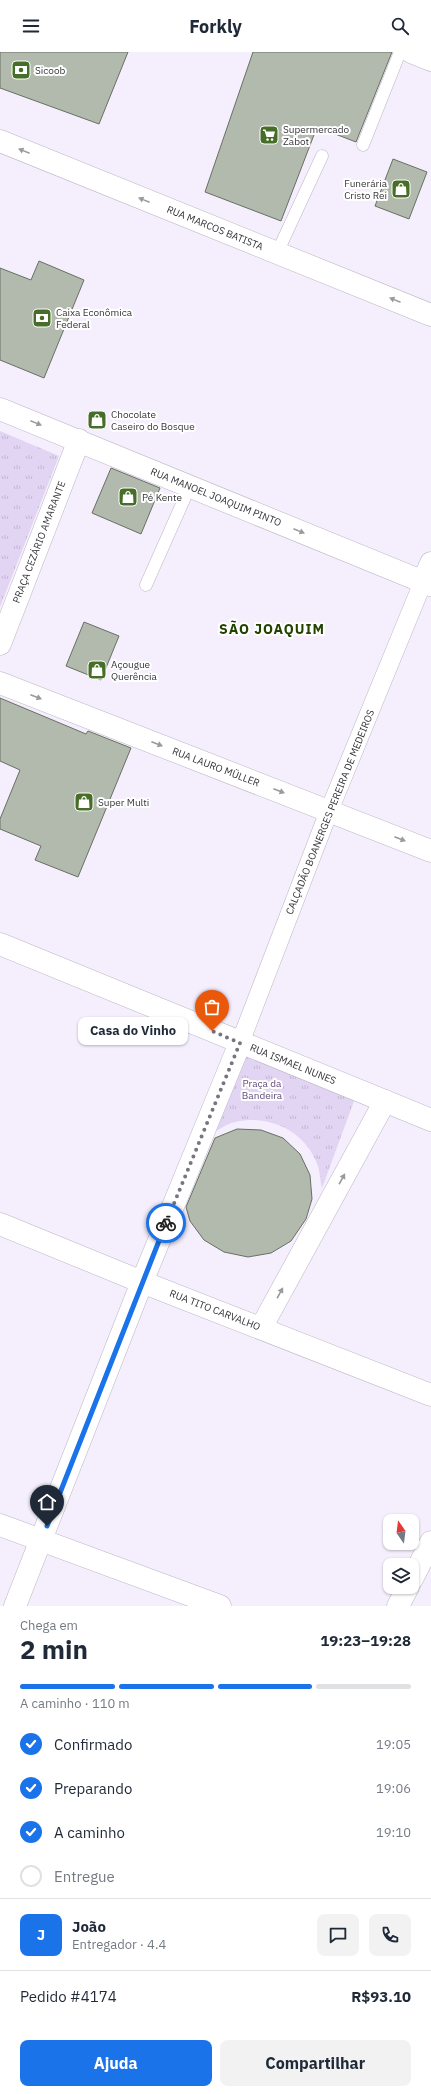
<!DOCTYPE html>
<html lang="pt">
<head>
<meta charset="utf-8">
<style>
  body { margin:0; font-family:"IBM Plex Sans",sans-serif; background:#f2f2f3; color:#1f2937; height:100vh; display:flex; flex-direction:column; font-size:15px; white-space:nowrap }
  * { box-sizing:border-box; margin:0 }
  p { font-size:13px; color:#747a83 }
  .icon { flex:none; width:22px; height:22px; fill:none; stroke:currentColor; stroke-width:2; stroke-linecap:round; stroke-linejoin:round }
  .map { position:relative; height:1554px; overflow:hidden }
  .panel { display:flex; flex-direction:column; background:#fff; flex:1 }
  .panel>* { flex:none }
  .needle { width:26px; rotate:346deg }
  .tools { position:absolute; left:383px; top:1462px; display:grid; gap:8px }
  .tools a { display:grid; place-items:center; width:36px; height:36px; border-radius:8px; background:#fff; box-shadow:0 1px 3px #0004; font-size:20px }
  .pin { position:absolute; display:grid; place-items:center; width:34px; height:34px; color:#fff; margin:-41px -17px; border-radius:50% 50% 50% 0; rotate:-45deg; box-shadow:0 0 4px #0007 }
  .pin .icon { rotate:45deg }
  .courier { position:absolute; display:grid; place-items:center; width:40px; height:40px; margin:-20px; border:3px solid #1a73e8; border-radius:50%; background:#fff; color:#222; box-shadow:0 1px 5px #0007 }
  .bubble { position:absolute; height:28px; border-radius:8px; background:#fff; box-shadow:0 1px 3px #0004; font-size:13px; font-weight:800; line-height:28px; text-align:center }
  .head em { font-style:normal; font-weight:800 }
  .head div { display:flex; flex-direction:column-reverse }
  .head { display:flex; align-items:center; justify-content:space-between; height:68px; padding:0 20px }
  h1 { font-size:26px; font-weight:800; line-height:30px }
  .bar { display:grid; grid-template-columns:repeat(4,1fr); gap:6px 4px; align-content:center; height:48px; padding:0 20px }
  .bar i { height:5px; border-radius:3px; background:#e0e1e3 }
  .bar .active { background:#1a73e8 }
  .bar p { grid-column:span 4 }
  .line { display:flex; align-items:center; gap:10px; padding:0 20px; border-top:1px solid #e0e1e3 }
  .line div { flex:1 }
  .round { display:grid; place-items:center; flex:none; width:42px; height:42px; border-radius:8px; background:#f2f2f3 }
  ol { padding:0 20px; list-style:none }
  li { display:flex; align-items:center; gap:12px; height:44px }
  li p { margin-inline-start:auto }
  li .icon { padding:4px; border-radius:50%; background:#1a73e8; color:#fff; stroke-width:4 }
  li:last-child { color:#747a83 }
  li i { width:22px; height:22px; border:2px solid #e0e1e3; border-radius:50% }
  .action { display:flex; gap:8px; margin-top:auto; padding:8px 20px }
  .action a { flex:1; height:46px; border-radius:8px; background:#1a73e8; color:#fff; font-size:16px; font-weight:800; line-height:46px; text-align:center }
  .action a+a { background:#f2f2f3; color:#1f2937 }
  header { display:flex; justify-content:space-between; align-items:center; height:52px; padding:0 20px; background:#fff; font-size:18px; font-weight:800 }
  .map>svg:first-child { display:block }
  .grass { fill:url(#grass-tufts) }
  .building { fill:#b1baac; stroke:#687064 }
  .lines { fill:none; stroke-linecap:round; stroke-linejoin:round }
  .service-casing { stroke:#bcb6c4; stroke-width:13 }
  .pedestrian-casing { stroke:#bcb6c4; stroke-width:19 }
  .minor-casing { stroke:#bcb6c4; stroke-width:23 }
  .secondary-casing { stroke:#bcb6c4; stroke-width:23 }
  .service { stroke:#fff; stroke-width:12 }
  .pedestrian { stroke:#fff; stroke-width:18 }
  .minor { stroke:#fff; stroke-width:22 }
  .secondary { stroke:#fff; stroke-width:22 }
  .oneway { fill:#9a9a9c }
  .done { stroke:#79757e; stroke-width:4; stroke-dasharray:0 7.2 }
  .route { stroke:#1a73e8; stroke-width:5 }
  .labels { text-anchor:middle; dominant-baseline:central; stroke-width:4; stroke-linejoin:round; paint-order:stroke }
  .poi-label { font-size:10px; fill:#363439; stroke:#fff; text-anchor:start }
  .street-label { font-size:10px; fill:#363439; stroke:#fff }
  .park-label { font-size:10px; fill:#624b7a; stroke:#fff }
  .district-label { font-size:14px; font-weight:bold; letter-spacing:1px; fill:#224300; stroke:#fff }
</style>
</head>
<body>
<header><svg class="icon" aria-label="menu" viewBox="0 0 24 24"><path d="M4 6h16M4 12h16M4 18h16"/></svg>Forkly<svg class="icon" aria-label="search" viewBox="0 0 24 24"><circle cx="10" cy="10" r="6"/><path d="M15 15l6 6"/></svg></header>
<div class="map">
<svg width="431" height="1554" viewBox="0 0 431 1554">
  <defs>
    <pattern id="grass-tufts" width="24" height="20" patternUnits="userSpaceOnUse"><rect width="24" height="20" fill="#e2d5f3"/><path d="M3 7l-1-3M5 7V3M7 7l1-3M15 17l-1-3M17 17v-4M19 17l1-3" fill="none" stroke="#c2b7d1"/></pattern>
  </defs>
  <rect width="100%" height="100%" fill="#f5eefd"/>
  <!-- grass -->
  <g class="grass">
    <path d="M0 379 59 404 0 555Z"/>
    <path d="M245 997 357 1041 322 1136C320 1128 320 1117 316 1109 302 1076 264 1061 231 1071 224 1074 216 1079 210 1083Z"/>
  </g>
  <!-- building -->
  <g class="building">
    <path d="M0 0H128L99 72 0 36Z"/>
    <path d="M253 0H392L356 90 317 75 281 169 205 140Z"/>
    <path d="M393 107 427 120 409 167 375 154Z"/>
    <path d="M39 209 84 228 44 326 0 308V216L31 228Z"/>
    <path d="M111 416 160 436 141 482 92 461Z"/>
    <path d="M84 570 119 584 101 628 66 614Z"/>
    <path d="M0 646 86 682 88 679 131 696 78 825 35 808 41 794 0 777V767L20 718 0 709Z"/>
    <path d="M237 1077 261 1078 283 1086 300 1102 310 1123 312 1147 306 1167 291 1189 271 1201 248 1205 224 1200 204 1188 190 1169 186 1155 215 1086Z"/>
  </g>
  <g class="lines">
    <!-- service casing -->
    <g class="service-casing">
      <g id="service">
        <path d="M363 93 400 0"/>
        <path d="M277 201 322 104"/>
        <path d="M146 533 190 434"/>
      </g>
    </g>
    <!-- pedestrian casing -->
    <g class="pedestrian-casing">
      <path id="pedestrian" d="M240 991 329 759 423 530"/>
    </g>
    <!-- minor casing -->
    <g class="minor-casing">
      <g id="minor">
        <path d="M411 0 431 8"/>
        <path d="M0 357 431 533"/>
        <path d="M423 530 431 511"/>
        <path d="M0 592 79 388"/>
        <path d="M0 892 431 1068"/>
        <path d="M0 1172 142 1230 431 1343"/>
        <path d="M261 1276 385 1049"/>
        <path d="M0 1473 220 1554"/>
        <path d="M15 1554 142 1230 240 991"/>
      </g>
    </g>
    <!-- secondary casing -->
    <g class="secondary-casing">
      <g id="secondary">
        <path d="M0 89 431 263"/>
        <path d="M0 631 431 799"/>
        <path d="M412 1527 431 1490"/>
        <path d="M398 1554 408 1535"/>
      </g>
    </g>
    <!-- service -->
    <use href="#service" class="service"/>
    <!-- pedestrian -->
    <use href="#pedestrian" class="pedestrian"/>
    <!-- minor -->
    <use href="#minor" class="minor"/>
    <!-- secondary -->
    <use href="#secondary" class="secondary"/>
  </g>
  <!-- one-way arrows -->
  <defs><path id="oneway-solid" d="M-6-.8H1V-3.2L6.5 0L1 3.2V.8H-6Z"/></defs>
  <g class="oneway">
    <use href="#oneway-solid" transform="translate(24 99) rotate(-158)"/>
    <use href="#oneway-solid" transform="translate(144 148) rotate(-158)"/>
    <use href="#oneway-solid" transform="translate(395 248) rotate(-158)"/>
    <use href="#oneway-solid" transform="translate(36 371) rotate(22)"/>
    <use href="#oneway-solid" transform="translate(299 479) rotate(22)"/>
    <use href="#oneway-solid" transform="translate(36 645) rotate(21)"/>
    <use href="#oneway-solid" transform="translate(157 692) rotate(21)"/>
    <use href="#oneway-solid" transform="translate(279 739) rotate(21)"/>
    <use href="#oneway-solid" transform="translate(400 787) rotate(21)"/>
    <use href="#oneway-solid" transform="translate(342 1127) rotate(-61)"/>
    <use href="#oneway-solid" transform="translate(280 1241) rotate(-61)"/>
  </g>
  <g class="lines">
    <!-- done -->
    <path class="done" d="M166 1171 240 991 212 979"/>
    <!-- route -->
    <path class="route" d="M47 1474 166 1171"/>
  </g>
  <!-- icons -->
  <defs>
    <g id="bank-square" transform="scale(1)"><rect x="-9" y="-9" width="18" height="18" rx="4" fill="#476e28" stroke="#fff"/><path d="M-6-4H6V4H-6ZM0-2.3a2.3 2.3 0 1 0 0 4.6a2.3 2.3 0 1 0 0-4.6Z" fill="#fff"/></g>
    <g id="supermarket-square" transform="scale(1)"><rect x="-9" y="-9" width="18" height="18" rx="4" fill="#476e28" stroke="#fff"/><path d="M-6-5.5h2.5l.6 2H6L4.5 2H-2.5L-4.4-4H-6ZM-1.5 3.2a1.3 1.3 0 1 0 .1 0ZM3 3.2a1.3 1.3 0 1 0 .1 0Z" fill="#fff"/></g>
    <g id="shop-square" transform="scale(1)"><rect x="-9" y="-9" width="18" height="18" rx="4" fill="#476e28" stroke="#fff"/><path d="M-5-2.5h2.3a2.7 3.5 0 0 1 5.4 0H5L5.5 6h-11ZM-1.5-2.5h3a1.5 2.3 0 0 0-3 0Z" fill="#fff"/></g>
  </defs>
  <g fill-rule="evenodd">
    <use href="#bank-square" x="21" y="18"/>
    <use href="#supermarket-square" x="269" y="83"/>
    <use href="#shop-square" x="401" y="137"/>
    <use href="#bank-square" x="42" y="266"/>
    <use href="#shop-square" x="97" y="368"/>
    <use href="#shop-square" x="128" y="445"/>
    <use href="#shop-square" x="97" y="618"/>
    <use href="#shop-square" x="84" y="750"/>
  </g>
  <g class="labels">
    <!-- poi labels -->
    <g class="poi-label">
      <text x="35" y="18">Sicoob</text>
      <text x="283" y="77">Supermercado<tspan x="283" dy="12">Zabot</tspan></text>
      <text x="387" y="131" text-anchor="end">Funerária<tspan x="387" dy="12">Cristo Rei</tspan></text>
      <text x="56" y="260">Caixa Econômica<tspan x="56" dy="12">Federal</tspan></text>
      <text x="111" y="362">Chocolate<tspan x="111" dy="12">Caseiro do Bosque</tspan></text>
      <text x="142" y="445">Pé Kente</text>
      <text x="111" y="612">Açougue<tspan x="111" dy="12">Querência</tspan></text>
      <text x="98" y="750">Super Multi</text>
    </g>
    <!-- street labels -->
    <g class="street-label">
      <text transform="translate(215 176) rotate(22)">RUA MARCOS BATISTA</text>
      <text transform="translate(216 445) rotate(22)">RUA MANOEL JOAQUIM PINTO</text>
      <text transform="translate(39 490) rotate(-69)">PRAÇA CEZÁRIO AMARANTE</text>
      <text transform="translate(216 715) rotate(21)">RUA LAURO MÜLLER</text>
      <text transform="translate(330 760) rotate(-68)">CALÇADÃO BOANERGES PEREIRA DE MEDEIROS</text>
      <text transform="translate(293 1012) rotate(22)">RUA ISMAEL NUNES</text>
      <text transform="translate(215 1258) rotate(21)">RUA TITO CARVALHO</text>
    </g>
    <!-- park labels -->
    <g class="park-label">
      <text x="262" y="1031">Praça da<tspan x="262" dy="12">Bandeira</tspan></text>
    </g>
    <!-- district labels -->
    <g class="district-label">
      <text x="272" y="577">SÃO JOAQUIM</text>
    </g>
  </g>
</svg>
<div class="tools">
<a><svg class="needle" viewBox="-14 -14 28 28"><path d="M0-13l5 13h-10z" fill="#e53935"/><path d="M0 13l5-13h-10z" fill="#747a83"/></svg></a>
<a><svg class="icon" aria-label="layers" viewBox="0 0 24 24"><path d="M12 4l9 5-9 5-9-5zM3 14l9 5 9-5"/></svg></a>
</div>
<div class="pin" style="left:212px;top:979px;background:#ea580c"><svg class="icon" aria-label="bag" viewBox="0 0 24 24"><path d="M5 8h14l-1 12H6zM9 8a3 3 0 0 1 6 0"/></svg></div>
<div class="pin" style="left:47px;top:1474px;background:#1f2937"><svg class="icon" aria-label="home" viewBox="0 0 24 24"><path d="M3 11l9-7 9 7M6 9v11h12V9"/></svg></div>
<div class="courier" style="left:166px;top:1171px"><svg class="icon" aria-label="bike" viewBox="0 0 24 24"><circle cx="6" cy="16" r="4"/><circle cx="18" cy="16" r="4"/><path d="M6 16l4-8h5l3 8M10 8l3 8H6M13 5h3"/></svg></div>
<div class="bubble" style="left:78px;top:965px;width:110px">Casa do Vinho</div>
</div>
<section class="panel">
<div class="head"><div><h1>2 min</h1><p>Chega em</p></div><em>19:23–19:28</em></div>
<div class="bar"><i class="active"></i><i class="active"></i><i class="active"></i><i></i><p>A caminho · 110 m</p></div>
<ol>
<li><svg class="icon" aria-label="check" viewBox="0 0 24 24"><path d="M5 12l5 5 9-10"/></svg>Confirmado<p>19:05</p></li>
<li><svg class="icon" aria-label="check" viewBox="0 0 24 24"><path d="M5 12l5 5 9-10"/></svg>Preparando<p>19:06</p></li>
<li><svg class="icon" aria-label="check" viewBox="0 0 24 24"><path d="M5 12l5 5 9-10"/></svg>A caminho<p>19:10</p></li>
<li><i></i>Entregue</li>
</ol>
<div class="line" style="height:72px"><b class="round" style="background:#1a73e8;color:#fff">J</b><div><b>João</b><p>Entregador · 4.4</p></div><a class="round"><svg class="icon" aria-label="chat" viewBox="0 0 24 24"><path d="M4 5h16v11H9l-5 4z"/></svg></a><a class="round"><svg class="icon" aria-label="phone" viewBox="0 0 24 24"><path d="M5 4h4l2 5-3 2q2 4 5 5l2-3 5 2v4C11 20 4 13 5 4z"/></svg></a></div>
<div class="line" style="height:52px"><div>Pedido #4174</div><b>R$93.10</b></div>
<div class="action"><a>Ajuda</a><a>Compartilhar</a></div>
</section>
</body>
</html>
